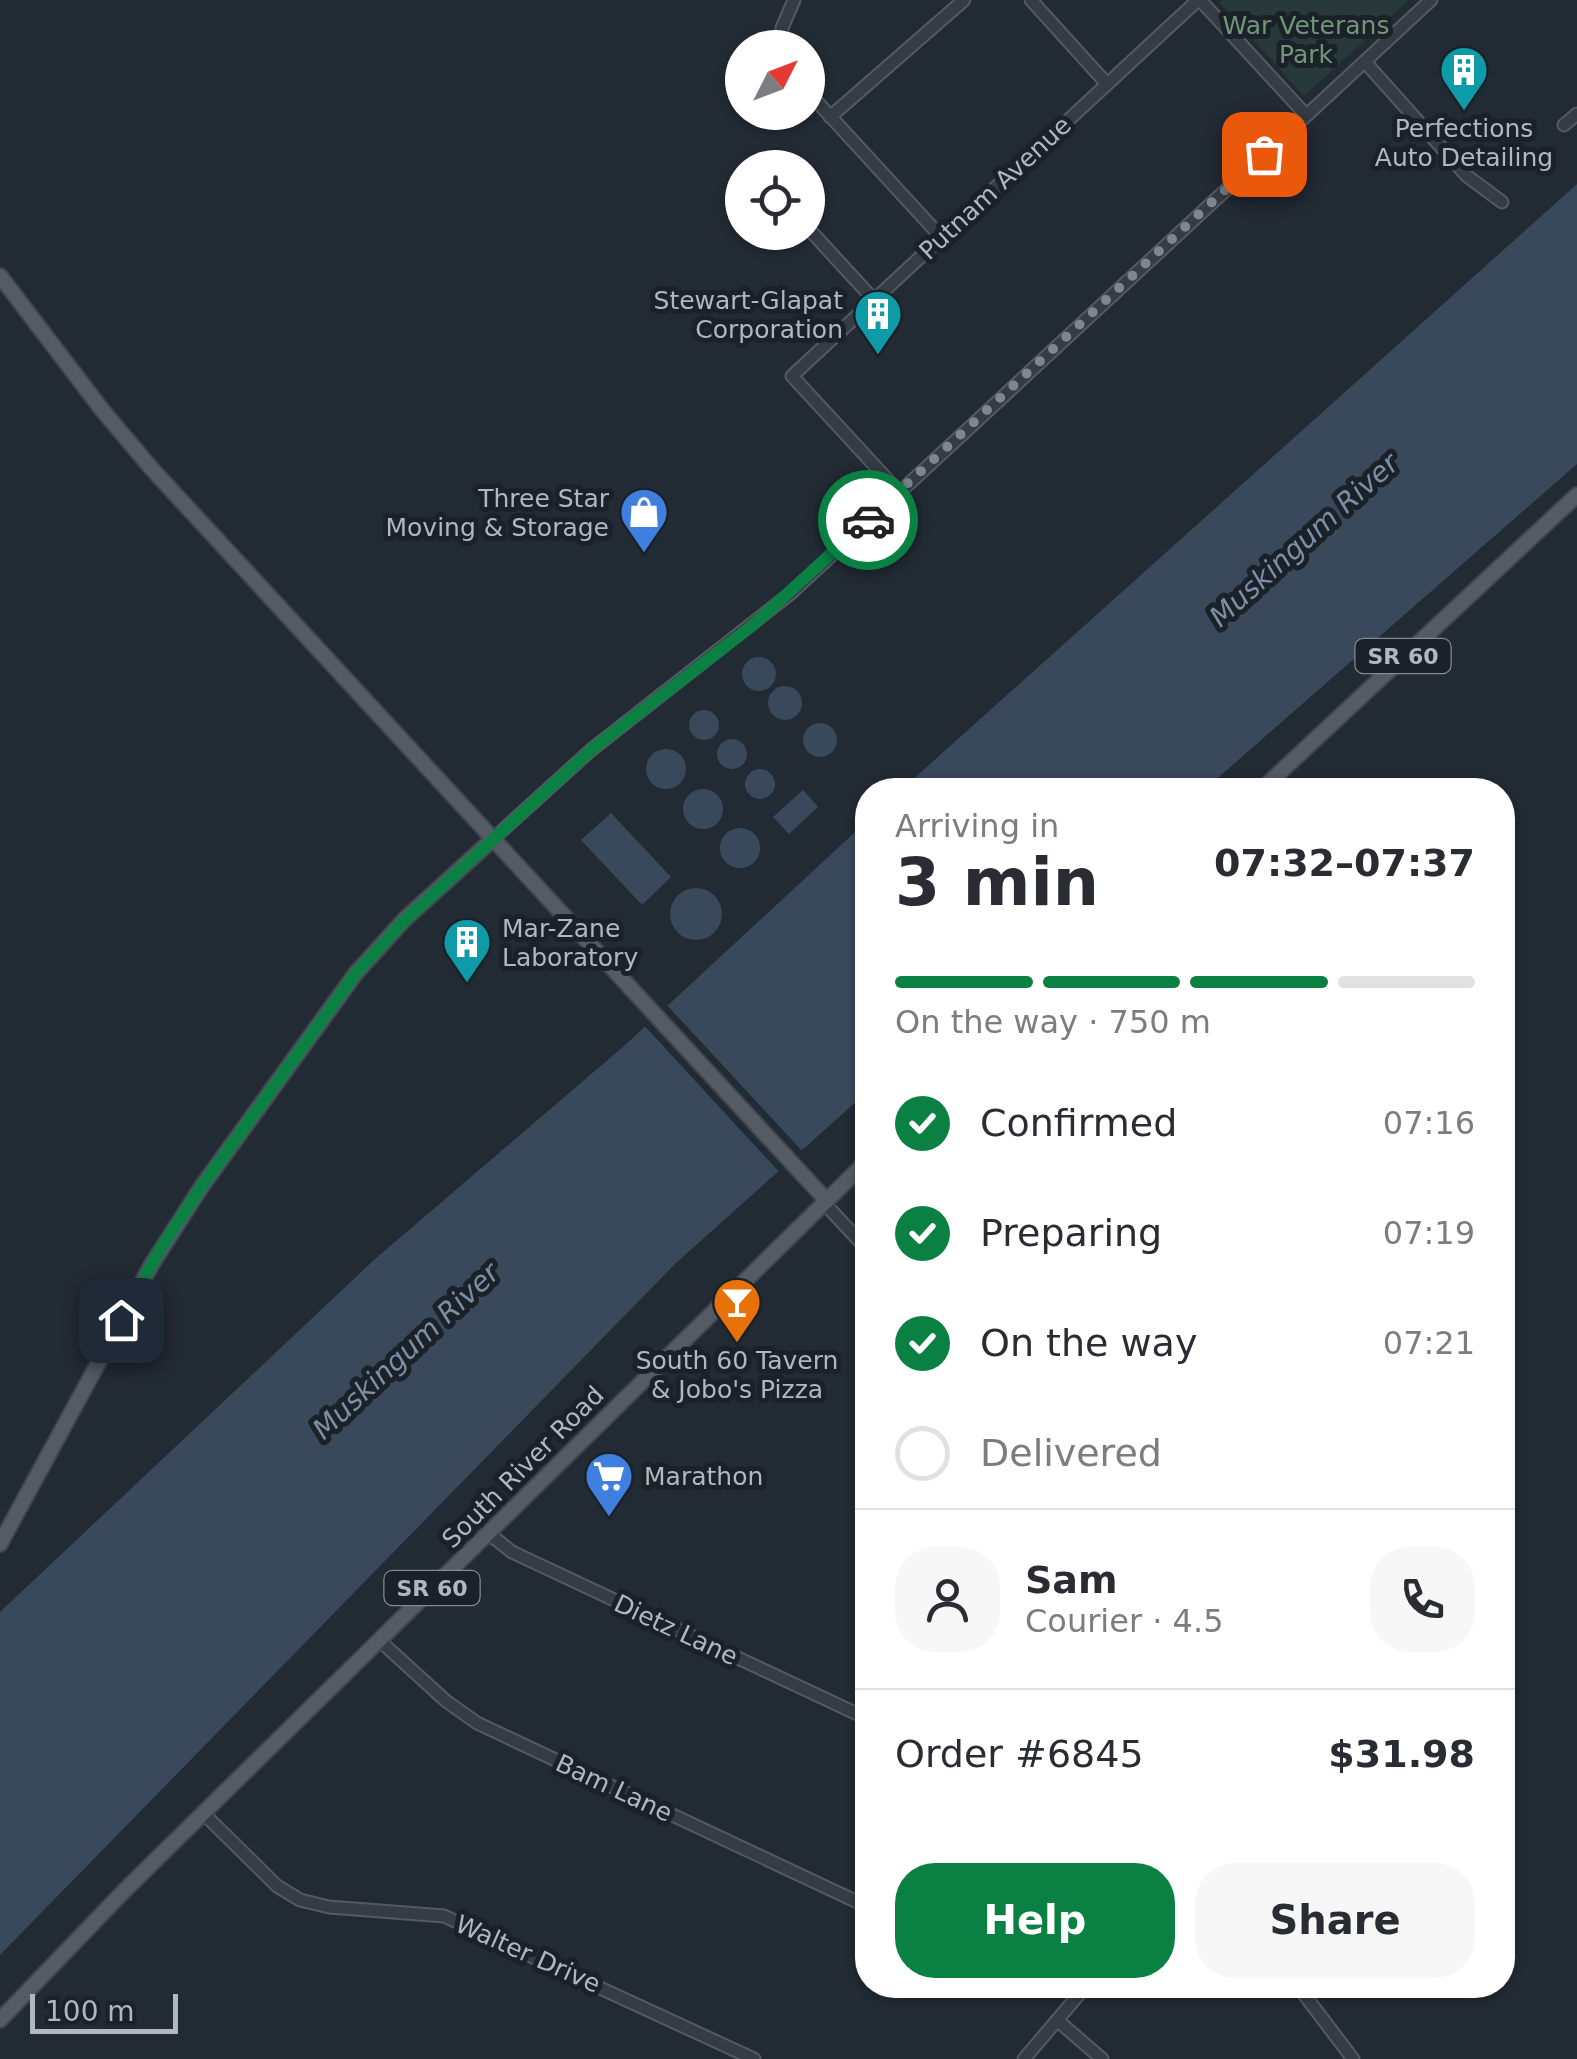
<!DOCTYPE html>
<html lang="en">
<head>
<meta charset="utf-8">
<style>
  body { margin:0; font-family:"DejaVu Sans",sans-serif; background:#f7f7f7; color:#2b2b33; height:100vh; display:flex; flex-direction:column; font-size:38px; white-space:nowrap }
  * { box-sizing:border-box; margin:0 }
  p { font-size:32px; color:#7c7c81 }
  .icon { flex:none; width:55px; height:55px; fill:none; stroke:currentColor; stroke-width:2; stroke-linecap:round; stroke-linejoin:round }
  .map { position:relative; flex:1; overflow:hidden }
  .drawer { position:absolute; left:855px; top:778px; width:660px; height:1220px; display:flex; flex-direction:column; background:#fff; border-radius:40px; box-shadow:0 2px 8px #0004 }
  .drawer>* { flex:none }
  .needle { width:65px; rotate:48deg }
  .fabs { position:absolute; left:725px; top:30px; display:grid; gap:20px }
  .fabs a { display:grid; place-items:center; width:100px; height:100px; border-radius:50%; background:#fff; box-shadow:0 2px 8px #0004; font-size:50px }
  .scale { position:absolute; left:30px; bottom:25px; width:148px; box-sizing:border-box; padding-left:10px; border:5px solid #b0b7c1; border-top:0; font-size:28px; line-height:35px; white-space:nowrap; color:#b0b7c1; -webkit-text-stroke:8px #1b2129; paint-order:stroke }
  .pin { position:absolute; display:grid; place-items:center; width:85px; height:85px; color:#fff; margin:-42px; border-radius:20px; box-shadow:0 5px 15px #0006 }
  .courier { position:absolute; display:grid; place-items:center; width:100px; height:100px; margin:-50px; border:8px solid #0b8043; border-radius:50%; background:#fff; color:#222; box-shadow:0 2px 12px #0007 }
  .head em { font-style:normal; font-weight:600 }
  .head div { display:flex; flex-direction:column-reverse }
  .head { display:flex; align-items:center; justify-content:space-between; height:170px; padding:0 40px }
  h1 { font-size:65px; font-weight:600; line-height:75px }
  .bar { display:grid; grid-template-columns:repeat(4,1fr); gap:15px 10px; align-content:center; height:120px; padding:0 40px }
  .bar i { height:12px; border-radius:8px; background:#e1e1e2 }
  .bar .selected { background:#0b8043 }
  .bar p { grid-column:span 4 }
  .line { display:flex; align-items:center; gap:25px; padding:0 40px; border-top:2px solid #e1e1e2 }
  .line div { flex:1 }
  .round { display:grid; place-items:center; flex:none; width:105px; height:105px; border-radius:40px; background:#f7f7f7 }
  ol { padding:0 40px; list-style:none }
  li { display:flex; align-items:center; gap:30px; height:110px }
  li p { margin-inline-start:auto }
  li .icon { padding:10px; border-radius:50%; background:#0b8043; color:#fff; stroke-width:4 }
  li:last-child { color:#7c7c81 }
  li i { width:55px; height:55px; border:5px solid #e1e1e2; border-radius:50% }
  .primary-button { display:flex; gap:20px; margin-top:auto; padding:20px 40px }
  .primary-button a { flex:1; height:115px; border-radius:40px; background:#0b8043; color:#fff; font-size:40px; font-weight:600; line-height:115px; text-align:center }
  .primary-button a+a { background:#f7f7f7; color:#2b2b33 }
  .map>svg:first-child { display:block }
  .green { fill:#283939 }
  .water { fill:#39485b }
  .pier { fill:#222a34 }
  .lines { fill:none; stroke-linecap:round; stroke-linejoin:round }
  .minor-casing { stroke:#535a62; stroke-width:15 }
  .major-casing { stroke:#3f454e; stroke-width:18 }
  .minor { stroke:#353c45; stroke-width:11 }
  .major { stroke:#545b65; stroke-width:14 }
  .done { stroke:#7e8690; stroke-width:10; stroke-dasharray:0 18 }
  .route { stroke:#0b8043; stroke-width:12 }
  .labels { text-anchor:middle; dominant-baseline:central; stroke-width:10; stroke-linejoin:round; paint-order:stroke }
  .shield { fill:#1b2129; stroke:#838a93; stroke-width:2.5 }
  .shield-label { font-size:22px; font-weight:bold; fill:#b0b7c1 }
  .park-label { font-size:25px; fill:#729579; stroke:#1b2129 }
  .poi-label { font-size:25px; fill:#b0b7c1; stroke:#1b2129 }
  .street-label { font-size:25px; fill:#b0b7c1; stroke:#1b2129 }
  .water-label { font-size:28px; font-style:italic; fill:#7c8ea6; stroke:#1b2129 }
</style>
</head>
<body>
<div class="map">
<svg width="1577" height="2059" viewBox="0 0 1577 2059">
  <rect width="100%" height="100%" fill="#222a34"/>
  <!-- green -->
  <path class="green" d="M1223 0H1409L1304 96 1220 3Z"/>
  <!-- water -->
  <g class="water">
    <path d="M1577 184V464L1204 790H901Z"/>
    <circle cx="759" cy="674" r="17"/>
    <circle cx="785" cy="703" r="17"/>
    <circle cx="704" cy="725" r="15"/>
    <circle cx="820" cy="740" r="17"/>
    <circle cx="732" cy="754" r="15"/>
    <circle cx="666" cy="769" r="20"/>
    <circle cx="760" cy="784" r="15"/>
    <circle cx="703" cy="809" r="20"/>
    <path d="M803 790 818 807 789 834 773 817Z"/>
    <path d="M611 813 671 877 642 905 581 840Z"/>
    <path d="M867 821V1092L675 1264 0 1955V1612L375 1259 624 1046Z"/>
    <circle cx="740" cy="848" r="20"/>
    <circle cx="696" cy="914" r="26"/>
  </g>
  <!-- pier -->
  <path class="pier" d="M664 1002 805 1154 782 1175 642 1023Z"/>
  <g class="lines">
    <!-- minor casing -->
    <g class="minor-casing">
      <g id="minor">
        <path d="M1031 0 1107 84"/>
        <path d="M1200 0 1306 115"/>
        <path d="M782 48V28L794 0"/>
        <path d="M1365 62 1467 176 1502 202"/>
        <path d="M808 92 942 238"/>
        <path d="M830 117 964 0"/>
        <path d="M1564 125 1577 114"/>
        <path d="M808 228 874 300"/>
        <path d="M899 492 792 376 1198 0"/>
        <path d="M493 839 591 750 791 593 1431 0"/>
        <path d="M824 1203 868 1250"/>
        <path d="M488 1533 512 1552 868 1719"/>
        <path d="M379 1640 446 1701 477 1723 868 1907"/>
        <path d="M203 1813 277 1886 300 1900 329 1907 444 1916 754 2059"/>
        <path d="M1297 1985 1353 2059"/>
        <path d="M1057 2020 1102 2059"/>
        <path d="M1024 2059 1087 1985"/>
      </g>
    </g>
    <!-- major casing -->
    <g class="major-casing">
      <g id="major">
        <path d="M0 276 103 411 152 469 827 1201"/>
        <path d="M1261 790 1577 495"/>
        <path d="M0 1544 152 1264 202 1186 356 973 405 919 493 839"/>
        <path d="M0 2020 124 1891 868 1160"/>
      </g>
    </g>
    <!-- minor -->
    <use href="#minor" class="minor"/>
    <!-- major -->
    <use href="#major" class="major"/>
  </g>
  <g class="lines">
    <!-- done -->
    <path class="done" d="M868 520 1264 154"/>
    <!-- route -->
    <path class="route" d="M121 1320 161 1248 202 1186 356 973 405 920 591 750 753 625 868 520"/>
  </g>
  <!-- icons -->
  <defs>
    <g id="building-pin" transform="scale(2.5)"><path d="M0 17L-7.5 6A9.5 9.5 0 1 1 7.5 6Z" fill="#0f9aa8" stroke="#1b2129"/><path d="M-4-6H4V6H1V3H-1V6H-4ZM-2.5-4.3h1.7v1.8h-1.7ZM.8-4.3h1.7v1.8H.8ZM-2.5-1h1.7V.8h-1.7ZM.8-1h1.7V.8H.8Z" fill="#fff"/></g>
    <g id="shop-pin" transform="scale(2.5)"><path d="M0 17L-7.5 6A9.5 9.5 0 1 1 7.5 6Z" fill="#3f7fe0" stroke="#1b2129"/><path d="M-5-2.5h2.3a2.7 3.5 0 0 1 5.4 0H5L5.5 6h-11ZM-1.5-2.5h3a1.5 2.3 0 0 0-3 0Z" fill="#fff"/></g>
    <g id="bar-pin" transform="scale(2.5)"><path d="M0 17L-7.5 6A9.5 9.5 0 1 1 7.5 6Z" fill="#e8710a" stroke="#1b2129"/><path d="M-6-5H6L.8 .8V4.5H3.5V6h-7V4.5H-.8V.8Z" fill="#fff"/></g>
    <g id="supermarket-pin" transform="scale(2.5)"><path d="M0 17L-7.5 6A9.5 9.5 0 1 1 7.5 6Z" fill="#3f7fe0" stroke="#1b2129"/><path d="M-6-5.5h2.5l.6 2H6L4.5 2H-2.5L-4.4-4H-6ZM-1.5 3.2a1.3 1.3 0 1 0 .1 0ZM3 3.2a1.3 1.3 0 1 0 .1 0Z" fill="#fff"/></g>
  </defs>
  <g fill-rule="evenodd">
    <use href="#building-pin" x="1464" y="70"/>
    <use href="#building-pin" x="878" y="314"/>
    <use href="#shop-pin" x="644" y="512"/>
    <use href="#building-pin" x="467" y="942"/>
    <use href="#bar-pin" x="737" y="1302"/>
    <use href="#supermarket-pin" x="609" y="1476"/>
  </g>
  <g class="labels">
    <!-- shield labels -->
    <g class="shield">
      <rect x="1355.5" y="639" width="95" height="34" rx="8"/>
      <rect x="384.5" y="1571" width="95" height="34" rx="8"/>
    </g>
    <g class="shield-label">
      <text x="1403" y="656">SR 60</text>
      <text x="432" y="1588">SR 60</text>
    </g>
    <!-- park labels -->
    <g class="park-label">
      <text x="1306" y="25">War Veterans<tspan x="1306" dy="29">Park</tspan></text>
    </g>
    <!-- poi labels -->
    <g class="poi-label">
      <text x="1464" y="128">Perfections<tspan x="1464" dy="29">Auto Detailing</tspan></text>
      <text x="843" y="300" text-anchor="end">Stewart-Glapat<tspan x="843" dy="29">Corporation</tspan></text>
      <text x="609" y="498" text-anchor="end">Three Star<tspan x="609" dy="29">Moving &amp; Storage</tspan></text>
      <text x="502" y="928" text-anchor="start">Mar-Zane<tspan x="502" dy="29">Laboratory</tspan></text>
      <text x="737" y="1360">South 60 Tavern<tspan x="737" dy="29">&amp; Jobo's Pizza</tspan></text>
      <text x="644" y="1476" text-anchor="start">Marathon</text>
    </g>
    <!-- street labels -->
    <g class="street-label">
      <text transform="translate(995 188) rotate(-43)">Putnam Avenue</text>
      <text transform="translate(523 1467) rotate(-45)">South River Road</text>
      <text transform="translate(676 1630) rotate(25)">Dietz Lane</text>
      <text transform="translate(614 1788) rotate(25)">Bam Lane</text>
      <text transform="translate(528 1954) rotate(24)">Walter Drive</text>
    </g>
    <!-- water labels -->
    <g class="water-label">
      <text transform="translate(1304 540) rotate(-42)">Muskingum River</text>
      <text transform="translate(406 1351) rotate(-43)">Muskingum River</text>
    </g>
  </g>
</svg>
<div class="fabs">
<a><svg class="needle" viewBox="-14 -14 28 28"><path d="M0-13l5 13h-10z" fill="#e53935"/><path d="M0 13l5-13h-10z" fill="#7c7c81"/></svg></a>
<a><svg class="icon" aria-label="locate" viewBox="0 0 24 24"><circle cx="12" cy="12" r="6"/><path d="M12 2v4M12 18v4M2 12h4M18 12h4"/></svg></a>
</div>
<div class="scale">100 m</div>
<div class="pin" style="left:1264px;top:154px;background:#ea580c"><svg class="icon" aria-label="bag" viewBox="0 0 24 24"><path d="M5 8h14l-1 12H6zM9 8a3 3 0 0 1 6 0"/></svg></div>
<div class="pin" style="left:121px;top:1320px;background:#1f2937"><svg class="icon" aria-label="home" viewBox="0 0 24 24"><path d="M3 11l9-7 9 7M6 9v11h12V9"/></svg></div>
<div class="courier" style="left:868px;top:520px"><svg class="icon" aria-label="car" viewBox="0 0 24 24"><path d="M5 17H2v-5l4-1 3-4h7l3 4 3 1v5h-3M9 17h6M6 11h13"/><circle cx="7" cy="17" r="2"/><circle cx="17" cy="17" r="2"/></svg></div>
<section class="drawer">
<div class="head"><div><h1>3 min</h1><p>Arriving in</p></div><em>07:32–07:37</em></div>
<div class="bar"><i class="selected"></i><i class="selected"></i><i class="selected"></i><i></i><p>On the way · 750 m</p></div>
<ol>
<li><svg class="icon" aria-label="check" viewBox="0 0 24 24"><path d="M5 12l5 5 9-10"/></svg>Confirmed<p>07:16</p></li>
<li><svg class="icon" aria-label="check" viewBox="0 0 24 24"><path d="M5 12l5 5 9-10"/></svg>Preparing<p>07:19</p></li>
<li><svg class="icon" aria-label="check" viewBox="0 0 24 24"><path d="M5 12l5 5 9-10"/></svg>On the way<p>07:21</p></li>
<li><i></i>Delivered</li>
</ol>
<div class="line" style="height:180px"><a class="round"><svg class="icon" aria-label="person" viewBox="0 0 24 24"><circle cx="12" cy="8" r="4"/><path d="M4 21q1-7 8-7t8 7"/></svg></a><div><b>Sam</b><p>Courier · 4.5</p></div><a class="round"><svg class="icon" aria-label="phone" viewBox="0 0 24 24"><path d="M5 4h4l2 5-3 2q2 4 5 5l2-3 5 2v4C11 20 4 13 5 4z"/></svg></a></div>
<div class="line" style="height:130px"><div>Order #6845</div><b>$31.98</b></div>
<div class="primary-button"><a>Help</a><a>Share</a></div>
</section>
</div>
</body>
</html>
